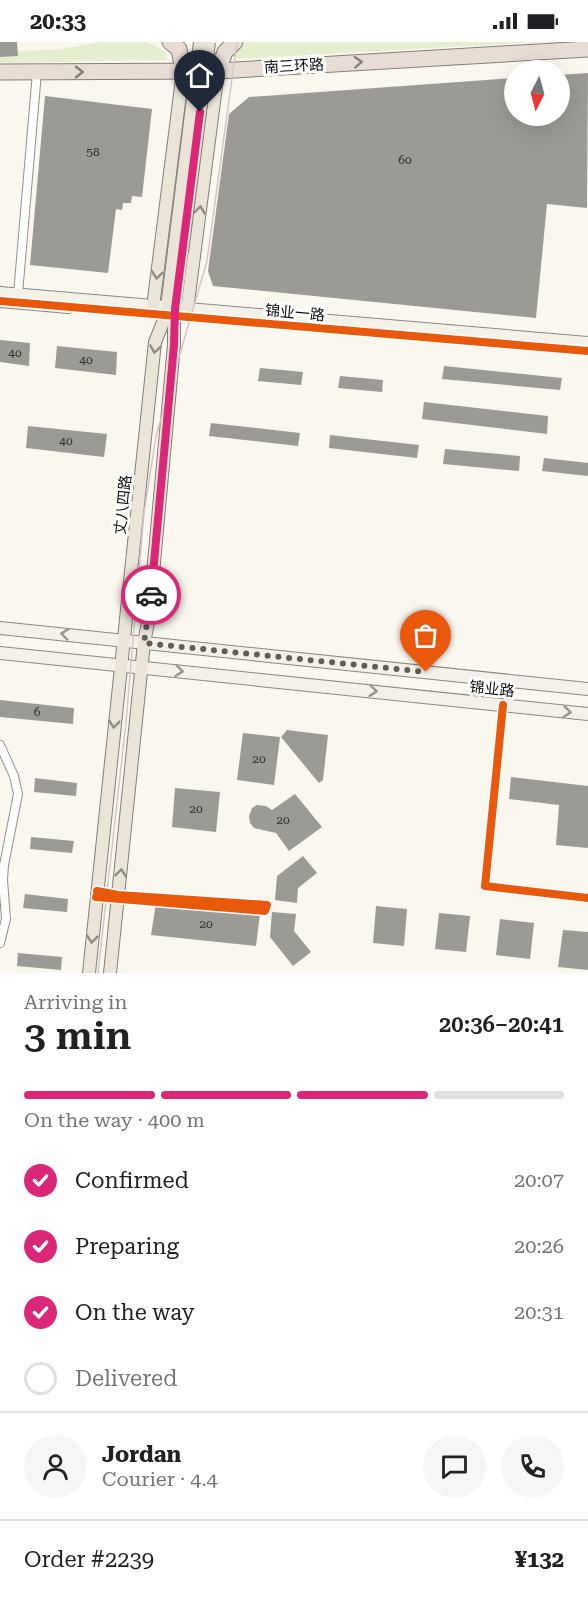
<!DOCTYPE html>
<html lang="en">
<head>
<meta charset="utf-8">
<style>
  body { margin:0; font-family:"Roboto Serif","Noto Sans SC",serif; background:#f6f6f6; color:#202124; height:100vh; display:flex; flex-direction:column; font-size:22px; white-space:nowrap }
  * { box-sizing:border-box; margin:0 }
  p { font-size:20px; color:#757577 }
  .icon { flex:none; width:33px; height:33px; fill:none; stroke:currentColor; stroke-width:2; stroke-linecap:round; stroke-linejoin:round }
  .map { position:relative; height:931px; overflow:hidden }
  .panel { display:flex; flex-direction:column; background:#fff; flex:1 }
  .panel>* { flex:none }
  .needle { width:39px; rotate:186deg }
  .fabs { position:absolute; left:504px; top:18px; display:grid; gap:12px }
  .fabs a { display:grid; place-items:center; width:66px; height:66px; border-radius:50%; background:#fff; box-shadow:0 6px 24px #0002; font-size:30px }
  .pin { position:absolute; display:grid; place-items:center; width:51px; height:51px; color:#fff; margin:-62px -26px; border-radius:50% 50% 50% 0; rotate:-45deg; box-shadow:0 0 6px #0007 }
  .pin .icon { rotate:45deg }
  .courier { position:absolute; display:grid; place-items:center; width:60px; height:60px; margin:-30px; border:4px solid #db2777; border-radius:50%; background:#fff; color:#222; box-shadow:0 2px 8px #0007 }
  .summary em { font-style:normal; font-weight:600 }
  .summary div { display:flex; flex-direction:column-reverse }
  .summary { display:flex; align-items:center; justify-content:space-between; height:102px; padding:0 24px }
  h1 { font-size:39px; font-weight:600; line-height:45px }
  .bar { display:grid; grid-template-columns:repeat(4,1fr); gap:9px 6px; align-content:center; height:72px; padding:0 24px }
  .bar i { height:8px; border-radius:4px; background:#e0e0e0 }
  .bar .active { background:#db2777 }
  .bar p { grid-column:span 4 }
  .line { display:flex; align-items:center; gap:15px; padding:0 24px; border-top:2px solid #e0e0e0 }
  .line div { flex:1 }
  .round { display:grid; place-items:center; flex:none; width:63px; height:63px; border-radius:32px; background:#f6f6f6 }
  ol { padding:0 24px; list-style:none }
  li { display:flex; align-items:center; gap:18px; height:66px }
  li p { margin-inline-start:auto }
  li .icon { padding:6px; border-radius:50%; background:#db2777; color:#fff; stroke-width:4 }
  li:last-child { color:#757577 }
  li i { width:33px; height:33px; border:3px solid #e0e0e0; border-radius:50% }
  .status { display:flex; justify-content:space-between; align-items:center; height:42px; padding:0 30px; background:#fff; direction:ltr }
  .status svg { height:16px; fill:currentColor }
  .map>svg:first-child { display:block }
  .green { fill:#e5eecf }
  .building { fill:#9c9a95 }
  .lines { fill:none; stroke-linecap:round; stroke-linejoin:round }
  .street-casing { stroke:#93918d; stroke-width:10 }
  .secondary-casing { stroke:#898884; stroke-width:14 }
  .primary-casing { stroke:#807f7a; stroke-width:14 }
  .highway-casing { stroke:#807f7a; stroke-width:17 }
  .street { stroke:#fefefc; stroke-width:8 }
  .secondary { stroke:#f4f1e8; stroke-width:12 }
  .primary { stroke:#ebe4d8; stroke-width:12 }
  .highway { stroke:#e7ddd4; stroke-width:15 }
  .tram { stroke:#d5c5c5; stroke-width:1.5 }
  .primary-bridge-casing { stroke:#807f7a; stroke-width:14; stroke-linecap:butt }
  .primary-bridge { stroke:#ebe4d8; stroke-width:12 }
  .cycleway-casing { stroke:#fff; stroke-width:11 }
  .cycleway { stroke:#e8590c; stroke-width:8 }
  .oneway { stroke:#847e7a }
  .oneway2 { stroke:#918d86 }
  .oneway3 { stroke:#979590 }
  .done { stroke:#5f5e5a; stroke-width:6; stroke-dasharray:0 10.8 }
  .route { stroke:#db2777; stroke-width:8 }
  .labels { text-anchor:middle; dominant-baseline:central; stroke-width:6; stroke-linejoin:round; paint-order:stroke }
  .number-label { font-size:12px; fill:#2f2f2e }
  .street-label { font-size:15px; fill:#0b0b0b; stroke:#fff }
</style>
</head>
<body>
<div class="status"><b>20:33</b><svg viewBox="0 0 49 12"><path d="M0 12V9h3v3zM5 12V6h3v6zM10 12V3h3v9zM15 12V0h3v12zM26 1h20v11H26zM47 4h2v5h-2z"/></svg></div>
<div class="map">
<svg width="588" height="931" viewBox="0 0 588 931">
  <rect width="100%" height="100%" fill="#faf7ee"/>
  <!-- green -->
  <g class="green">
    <path d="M100 0H147L166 10 167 18 0 21V10L62 7Z"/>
    <path d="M246 0H540L237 17 231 13Z"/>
  </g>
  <!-- building -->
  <g class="building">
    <path d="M0 0H17L18 14 0 15Z"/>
    <path d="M588 31 587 166 547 162 536 276 213 244 208 229 229 72 249 55 514 36V74H560V33Z"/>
    <path d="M45 54 152 67 142 155 132 154 131 161H123L122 168 116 167 108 231 30 223Z"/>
    <path d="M0 298 30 301 29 324 0 320Z"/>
    <path d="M57 304 117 310 116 333 55 326Z"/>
    <path d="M444 324 562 336 560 348 442 337Z"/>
    <path d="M260 326 303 330 301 343 258 339Z"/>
    <path d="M340 334 383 338 382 350 338 346Z"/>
    <path d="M424 360 548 374 547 392 422 377Z"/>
    <path d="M211 381 300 391 298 404 209 394Z"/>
    <path d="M28 384 107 392 104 415 26 406Z"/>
    <path d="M330 393 419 403 417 416 329 406Z"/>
    <path d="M445 407 520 414 519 429 443 422Z"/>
    <path d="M544 416 588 421V434L542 429Z"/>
    <path d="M0 658 74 666 73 682 0 675Z"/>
    <path d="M287 688 328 693 323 738 319 741 281 695Z"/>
    <path d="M243 691 280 695 274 743 237 738Z"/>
    <path d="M511 735 588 744V806L556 803 559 763 509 757Z"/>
    <path d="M35 736 77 741 76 754 34 750Z"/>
    <path d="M175 746 220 750 216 790 172 785Z"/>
    <path d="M295 752 322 785 289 809 276 791 254 786 250 781 249 774 252 766 257 763 266 764 272 768Z"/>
    <path d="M31 795 74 799 72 811 30 807Z"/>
    <path d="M303 814 317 831 298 846 297 861 275 858 277 834Z"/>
    <path d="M25 852 68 857 67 870 23 866Z"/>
    <path d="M156 861 260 872 256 904 151 893Z"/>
    <path d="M376 864 407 867 404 904 373 901Z"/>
    <path d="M272 870 296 872 294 889 311 910 293 924 270 895Z"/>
    <path d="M439 871 470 874 466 910 435 907Z"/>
    <path d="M500 877 534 881 530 917 496 913Z"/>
    <path d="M563 888 588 890V928L558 925Z"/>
    <path d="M18 911 62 915 61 928 17 924Z"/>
  </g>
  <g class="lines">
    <!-- street casing -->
    <g class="street-casing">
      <g id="street">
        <path d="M18 252 37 30"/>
        <path d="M503 663 485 844 588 856"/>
        <path d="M0 703 14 734 18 752 4 823 3 838 6 877 0 901"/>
        <path d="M96 855 265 869 267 863 118 853 97 849"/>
      </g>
    </g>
    <!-- secondary casing -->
    <g class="secondary-casing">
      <g id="secondary">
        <path d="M0 251 588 301"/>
        <path d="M0 259 68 265"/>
        <path d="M0 586 588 647"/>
        <path d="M0 611 588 672"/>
      </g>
    </g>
    <!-- primary casing -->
    <g class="primary-casing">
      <g id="primary">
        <path d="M153 265 183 29"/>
        <path d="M187 268 218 29"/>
        <path d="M89 931 155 300 166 273 174 209"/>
        <path d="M110 931 144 601 149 575 174 303V274L182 210"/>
      </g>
    </g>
    <!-- highway casing -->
    <g class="highway-casing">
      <g id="highway">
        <path d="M170 0 179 7 183 29"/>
        <path d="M218 29 225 10 235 0"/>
        <path d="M0 30 218 29 588 7"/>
      </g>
    </g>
    <!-- street -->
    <use href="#street" class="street"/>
    <!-- secondary -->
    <use href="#secondary" class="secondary"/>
    <!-- primary -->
    <use href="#primary" class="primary"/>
    <!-- highway -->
    <use href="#highway" class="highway"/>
    <!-- tram -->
    <path class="tram" d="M98 931 126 680 144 471 156 394 207 219 237 0"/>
    <!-- primary-bridge casing -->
    <g class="primary-bridge-casing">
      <g id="primary-bridge">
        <path d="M174 209 200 0"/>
        <path d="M182 210 209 0"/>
      </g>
    </g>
    <!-- primary-bridge -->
    <use href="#primary-bridge" class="primary-bridge"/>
    <!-- cycleway casing -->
    <g class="cycleway-casing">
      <g id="cycleway">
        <path d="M0 259 588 309"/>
        <path d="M503 663 485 844 588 856"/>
        <path d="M96 855 265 869 267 863 118 853 97 849"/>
      </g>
    </g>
    <!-- cycleway -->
    <use href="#cycleway" class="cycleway"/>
  </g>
  <!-- one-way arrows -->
  <defs><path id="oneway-chevron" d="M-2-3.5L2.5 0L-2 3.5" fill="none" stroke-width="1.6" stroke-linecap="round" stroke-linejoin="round" transform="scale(1.5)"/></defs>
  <g class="oneway">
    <use href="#oneway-chevron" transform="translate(358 20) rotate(-3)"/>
    <use href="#oneway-chevron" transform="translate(79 30)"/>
  </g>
  <g class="oneway2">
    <use href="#oneway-chevron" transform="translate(200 168) rotate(-83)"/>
    <use href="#oneway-chevron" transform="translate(157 233) rotate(97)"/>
    <use href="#oneway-chevron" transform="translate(155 307) rotate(99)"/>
    <use href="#oneway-chevron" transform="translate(114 682) rotate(96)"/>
    <use href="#oneway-chevron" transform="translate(121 831) rotate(-84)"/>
    <use href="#oneway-chevron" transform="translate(92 897) rotate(96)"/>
  </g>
  <g class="oneway3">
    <use href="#oneway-chevron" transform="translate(65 592) rotate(-174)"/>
    <use href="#oneway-chevron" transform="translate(179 629) rotate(6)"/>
    <use href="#oneway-chevron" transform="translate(373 649) rotate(6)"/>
    <use href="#oneway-chevron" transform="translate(567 670) rotate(6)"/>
  </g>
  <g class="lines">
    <!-- done -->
    <path class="done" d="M151 553 144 601 426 630"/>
    <!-- route -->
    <path class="route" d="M151 553 174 303 175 267 200 70"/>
  </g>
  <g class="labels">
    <!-- number labels -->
    <g class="number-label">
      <text x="93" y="110">58</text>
      <text x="405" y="118">60</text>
      <text x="15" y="311">40</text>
      <text x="86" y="318">40</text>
      <text x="66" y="399">40</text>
      <text x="37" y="670">6</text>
      <text x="259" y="717">20</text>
      <text x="196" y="767">20</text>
      <text x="283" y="778">20</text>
      <text x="206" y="882">20</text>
    </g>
    <!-- street labels -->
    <g class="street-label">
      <text transform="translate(294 24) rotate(-3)">南三环路</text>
      <text transform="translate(295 271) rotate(5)">锦业一路</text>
      <text transform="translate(123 463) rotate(-84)">丈八四路</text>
      <text transform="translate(492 647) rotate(6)">锦业路</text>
    </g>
  </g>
</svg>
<div class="fabs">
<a><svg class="needle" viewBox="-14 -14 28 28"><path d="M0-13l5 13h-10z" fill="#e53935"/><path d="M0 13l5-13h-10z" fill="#757577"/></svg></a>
</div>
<div class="pin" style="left:426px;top:630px;background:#ea580c"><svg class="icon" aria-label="bag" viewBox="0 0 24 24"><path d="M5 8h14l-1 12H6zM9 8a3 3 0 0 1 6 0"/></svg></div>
<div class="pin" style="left:200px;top:70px;background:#1f2937"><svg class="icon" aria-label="home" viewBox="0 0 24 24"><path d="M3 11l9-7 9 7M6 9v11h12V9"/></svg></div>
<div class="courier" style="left:151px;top:553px"><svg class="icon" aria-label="car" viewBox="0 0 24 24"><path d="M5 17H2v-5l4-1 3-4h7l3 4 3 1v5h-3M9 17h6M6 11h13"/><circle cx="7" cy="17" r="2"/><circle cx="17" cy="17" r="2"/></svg></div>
</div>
<section class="panel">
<div class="summary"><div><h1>3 min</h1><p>Arriving in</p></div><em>20:36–20:41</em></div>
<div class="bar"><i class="active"></i><i class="active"></i><i class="active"></i><i></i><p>On the way · 400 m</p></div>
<ol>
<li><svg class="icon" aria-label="check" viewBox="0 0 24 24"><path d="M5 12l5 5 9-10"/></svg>Confirmed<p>20:07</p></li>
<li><svg class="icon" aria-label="check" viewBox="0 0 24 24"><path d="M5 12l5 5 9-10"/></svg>Preparing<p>20:26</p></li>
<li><svg class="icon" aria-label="check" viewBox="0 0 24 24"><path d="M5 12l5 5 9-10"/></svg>On the way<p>20:31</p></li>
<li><i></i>Delivered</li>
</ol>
<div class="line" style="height:108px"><a class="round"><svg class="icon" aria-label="person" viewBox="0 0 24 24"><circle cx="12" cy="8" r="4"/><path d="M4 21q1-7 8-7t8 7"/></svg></a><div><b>Jordan</b><p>Courier · 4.4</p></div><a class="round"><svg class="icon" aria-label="chat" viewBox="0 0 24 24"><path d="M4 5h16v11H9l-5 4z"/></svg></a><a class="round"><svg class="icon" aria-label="phone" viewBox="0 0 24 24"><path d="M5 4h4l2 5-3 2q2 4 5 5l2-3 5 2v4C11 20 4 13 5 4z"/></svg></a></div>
<div class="line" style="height:78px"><div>Order #2239</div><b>¥132</b></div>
</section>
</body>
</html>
